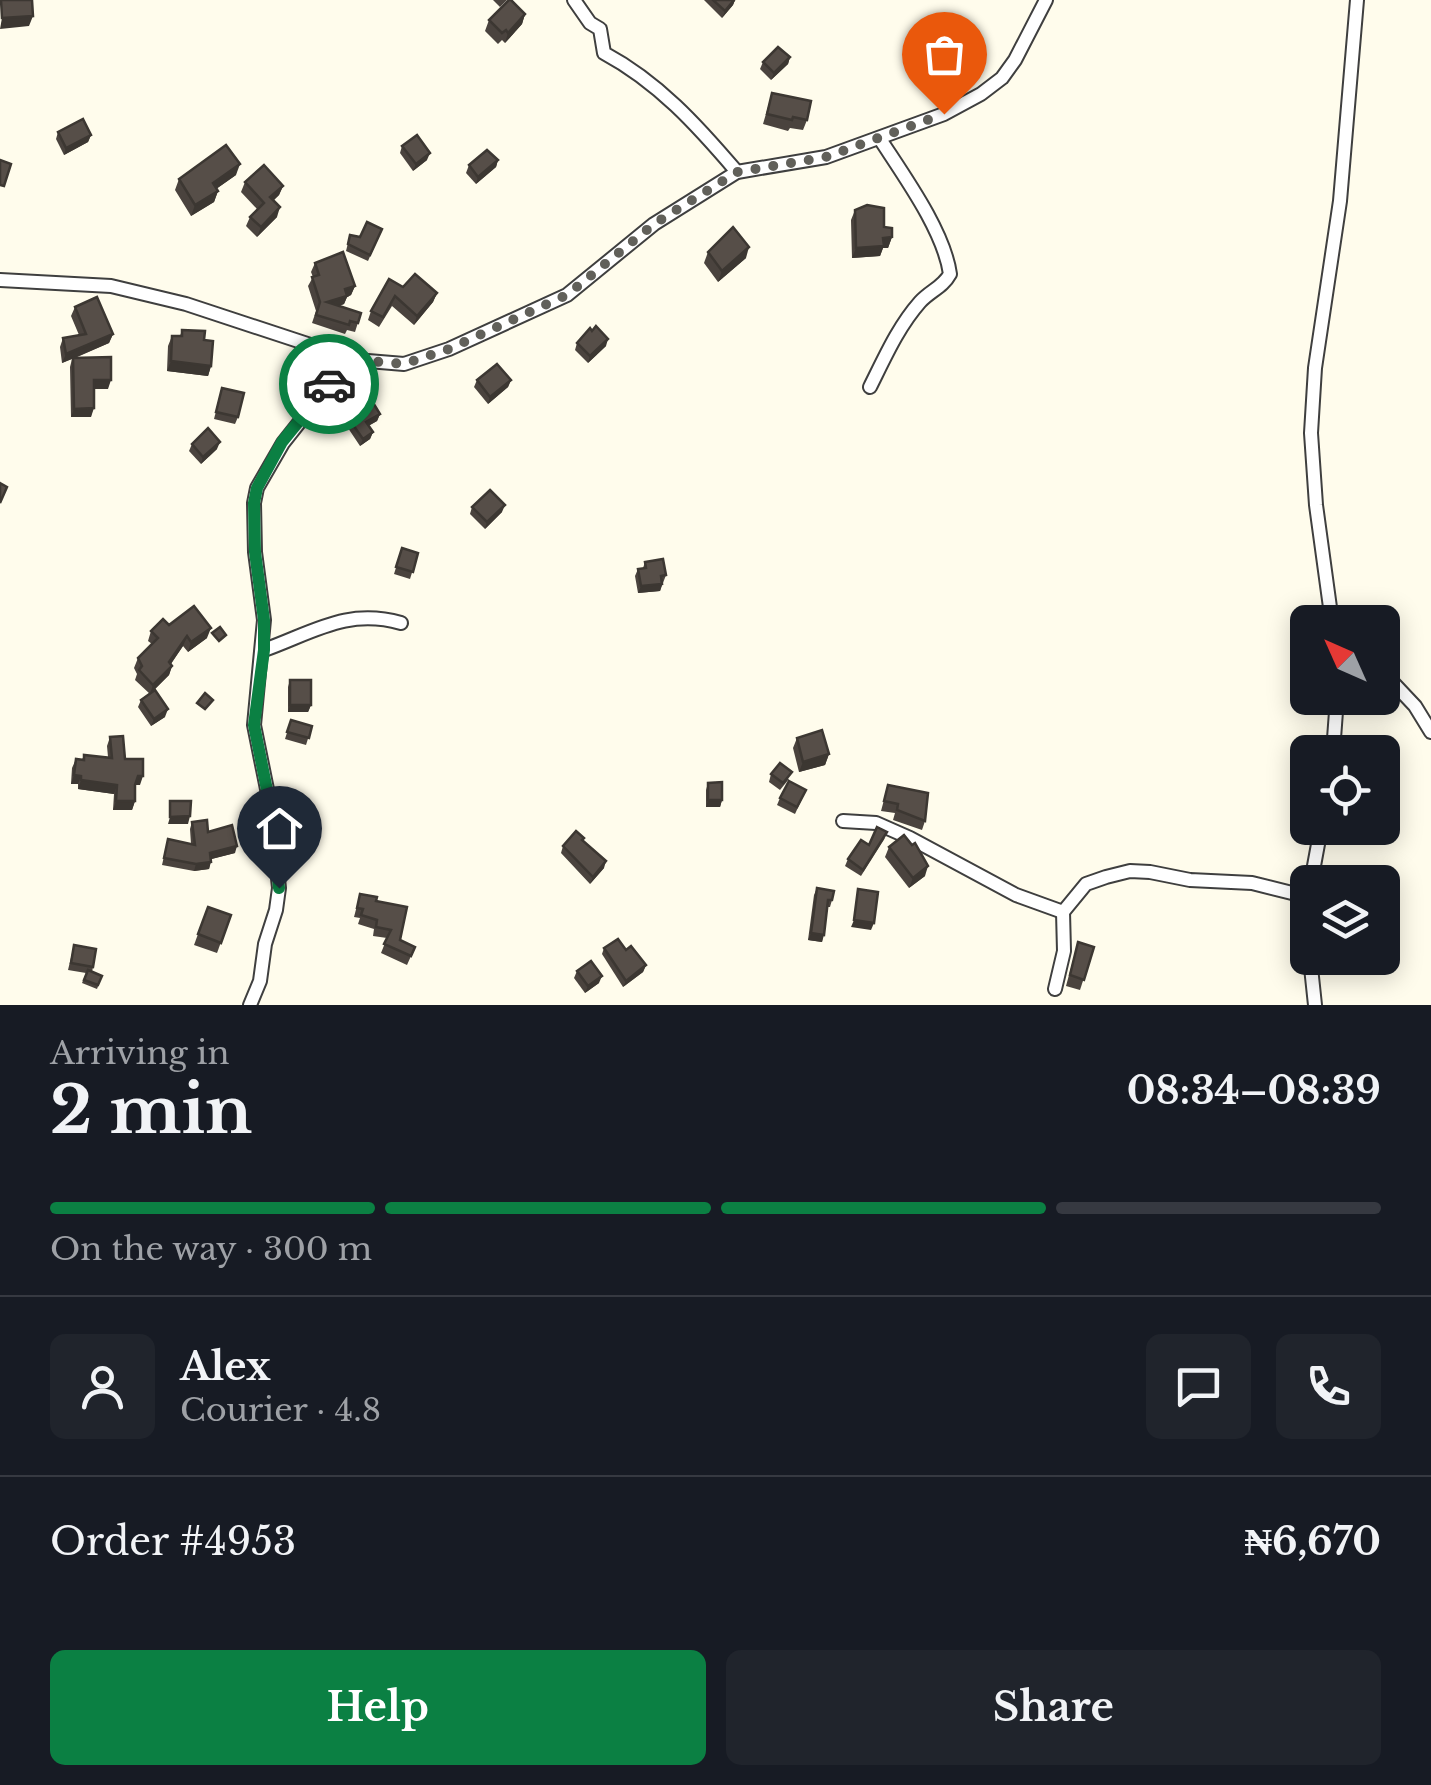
<!DOCTYPE html>
<html lang="en">
<head>
<meta charset="utf-8">
<style>
  body { margin:0; font-family:"Libre Baskerville",serif; background:#20242c; color:#f1f3f6; height:100vh; display:flex; flex-direction:column; font-size:38px; white-space:nowrap }
  * { box-sizing:border-box; margin:0 }
  p { font-size:32px; color:#9ea1a6 }
  .icon { flex:none; width:55px; height:55px; fill:none; stroke:currentColor; stroke-width:2; stroke-linecap:round; stroke-linejoin:round }
  .map { position:relative; height:1005px; overflow:hidden }
  .side { display:flex; flex-direction:column; background:#171b24; flex:1 }
  .side>* { flex:none }
  .needle { width:65px; rotate:315deg }
  .controls { position:absolute; left:1290px; top:605px; display:grid; gap:20px }
  .controls a { display:grid; place-items:center; width:110px; height:110px; border-radius:15px; background:#171b24; box-shadow:0 5px 25px #0003; font-size:50px }
  .pin { position:absolute; display:grid; place-items:center; width:85px; height:85px; color:#fff; margin:-102px -42px; border-radius:50% 50% 50% 0; rotate:-45deg; box-shadow:0 0 10px #0007 }
  .pin .icon { rotate:45deg }
  .courier { position:absolute; display:grid; place-items:center; width:100px; height:100px; margin:-50px; border:8px solid #0b8043; border-radius:50%; background:#fff; color:#222; box-shadow:0 2px 12px #0007 }
  .summary em { font-style:normal; font-weight:700 }
  .summary div { display:flex; flex-direction:column-reverse }
  .summary { display:flex; align-items:center; justify-content:space-between; height:170px; padding:0 50px }
  h1 { font-size:65px; font-weight:700; line-height:75px }
  .bar { display:grid; grid-template-columns:repeat(4,1fr); gap:15px 10px; align-content:center; height:120px; padding:0 50px }
  .bar i { height:12px; border-radius:8px; background:#363941 }
  .bar .active { background:#0b8043 }
  .bar p { grid-column:span 4 }
  .line { display:flex; align-items:center; gap:25px; padding:0 50px; border-top:2px solid #363941 }
  .line div { flex:1 }
  .round { display:grid; place-items:center; flex:none; width:105px; height:105px; border-radius:15px; background:#20242c }
  .primary-button { display:flex; gap:20px; margin-top:auto; padding:20px 50px }
  .primary-button a { flex:1; height:115px; border-radius:15px; background:#0b8043; color:#fff; font-size:40px; font-weight:700; line-height:115px; text-align:center }
  .primary-button a+a { background:#20242c; color:#f1f3f6 }
  .map>svg:first-child { display:block }
  .lines { fill:none; stroke-linecap:round; stroke-linejoin:round }
  .minor-casing { stroke:#3f3f3f; stroke-width:16 }
  .minor { stroke:#fff; stroke-width:12 }
  .wall { fill:#4a433e }
  .shaded-wall { fill:#3c3732 }
  .building { fill:#564e48; stroke:#3c3732; stroke-width:2.5 }
  .done { stroke:#61605a; stroke-width:10; stroke-dasharray:0 18 }
  .route { stroke:#0b8043; stroke-width:12 }
</style>
</head>
<body>
<div class="map">
<svg width="1431" height="1005" viewBox="0 0 1431 1005">
  <rect width="100%" height="100%" fill="#fffcec"/>
  <g class="lines">
    <!-- minor casing -->
    <g class="minor-casing">
      <g id="minor">
        <path d="M574 0 590 23 600 29 604 53C658 82 697 125 737 172"/>
        <path d="M0 280 111 286 186 304 356 360 404 364 449 349 567 295 654 224 737 172 826 157 944 114 981 94 1002 78 1015 60 1046 0"/>
        <path d="M870 387C885 357 898 327 920 302 930 291 943 287 950 274 944 231 904 176 880 139"/>
        <path d="M1332 622 1316 505 1311 433 1315 368 1340 201 1357 0"/>
        <path d="M264 650C314 632 347 608 401 623"/>
        <path d="M1382 671 1415 706 1431 732"/>
        <path d="M1333 752 1337 698"/>
        <path d="M843 821 876 823 910 838 1016 895 1063 912"/>
        <path d="M1311 882 1321 828"/>
        <path d="M1310 958 1315 1005"/>
        <path d="M1055 989 1064 951 1063 912 1086 884 1106 877 1130 871 1150 872 1190 880 1252 883 1308 897"/>
        <path d="M250 1005 260 981 265 944 276 910 279 888 271 809 254 725 264 620 255 552 254 503 257 488 283 443 333 380 339 354"/>
      </g>
    </g>
    <!-- minor -->
    <use href="#minor" class="minor"/>
  </g>
  <!-- wall -->
  <g class="wall">
    <path d="M493 0H507L500 7Z"/>
    <path d="M704 0H735L733 5 722 18Z"/>
    <path d="M525 14 522 24 505 43 502 40 498 44 485 31 489 20Z"/>
    <path d="M790 57 788 64 771 80 760 69 763 62Z"/>
    <path d="M772 93 807 120 803 130 790 128 788 131 763 124Z"/>
    <path d="M58 132 91 135 88 142 64 155 56 139Z"/>
    <path d="M402 146 427 160 413 171 400 153Z"/>
    <path d="M498 160 496 167 476 184 466 173 469 165Z"/>
    <path d="M236 175 216 189 218 191 214 202 191 216 175 190 179 179Z"/>
    <path d="M245 182 283 186 279 195 273 201 277 217 257 237 246 226 250 217 257 209 241 192Z"/>
    <path d="M855 210 884 227 892 237 888 248H883L880 256 852 258 851 220Z"/>
    <path d="M382 229 368 261 346 251 350 235 360 237Z"/>
    <path d="M708 252 746 258 718 282 704 263Z"/>
    <path d="M315 263 355 286 351 295 347 297 344 304 339 306 361 313 355 332 347 330 345 334 312 323 316 311 308 286 313 277 311 272Z"/>
    <path d="M403 287 437 293 433 302 414 325 392 306 379 327 368 320 371 311Z"/>
    <path d="M75 307 113 334 109 343 75 358 108 389H94L91 417H71L70 367 72 359 62 363 60 347 63 338 79 335 71 316Z"/>
    <path d="M182 330 211 366 208 376 167 371 168 346 172 336H180Z"/>
    <path d="M577 343 606 346 588 363 575 350Z"/>
    <path d="M477 380H511L508 387 488 404 474 387Z"/>
    <path d="M222 388 238 417 235 424 214 419Z"/>
    <path d="M357 410 380 414 377 421 368 426 373 432 370 439 360 446 342 419 344 412Z"/>
    <path d="M192 444 217 449 201 464 189 451Z"/>
    <path d="M472 507 502 512 485 529 470 514Z"/>
    <path d="M402 548 418 553 410 579 394 574Z"/>
    <path d="M645 562 666 575 660 591 638 593 635 576 638 569 643 568Z"/>
    <path d="M169 625 207 638 188 652 183 646 171 664 172 666 169 675 152 692 165 717 151 726 138 707 141 700 150 694 135 680 137 674 134 668 138 658 152 644 148 641 151 631Z"/>
    <path d="M290 680 311 705 308 712H288V687Z"/>
    <path d="M291 720 312 726 306 745 285 739Z"/>
    <path d="M110 737 140 785H135V801L132 810H113L114 794 78 789V784H71L72 768 76 759 82 760 84 755 108 757 107 746Z"/>
    <path d="M797 738 829 754 825 765 799 772 793 748Z"/>
    <path d="M771 774 789 779 780 790 769 782Z"/>
    <path d="M708 783 722 800 720 807H706V790Z"/>
    <path d="M888 785 925 821 922 830 893 820 895 813 881 811Z"/>
    <path d="M806 790 795 814 777 805 780 798Z"/>
    <path d="M192 822 208 832 235 853 211 859 209 869 194 871 162 865 168 839 191 844 190 829Z"/>
    <path d="M584 838 583 841 604 868 590 884 561 853 563 846Z"/>
    <path d="M885 838 861 876 845 866 848 859 869 845Z"/>
    <path d="M889 847 925 876 909 888 885 857Z"/>
    <path d="M817 888 832 900 830 907H827L822 942 808 940 814 895Z"/>
    <path d="M360 894 376 901 400 940 415 947 407 965 381 953 387 938 373 936 374 929 358 924 360 918 354 917Z"/>
    <path d="M208 907 231 915 217 953 194 945Z"/>
    <path d="M1078 942 1094 947 1080 990 1066 986Z"/>
    <path d="M74 945 93 967 92 972 102 976 97 989 82 983 86 973 68 970Z"/>
    <path d="M604 948 626 950 646 965 643 972 623 987 602 954Z"/>
    <path d="M577 971 599 983 585 993 574 978Z"/>
  </g>
  <!-- shaded-wall -->
  <g class="shaded-wall">
    <path d="M735 0 733 5 722 18 725 11Z"/>
    <path d="M525 14 522 24 505 43 508 33Z"/>
    <path d="M33 16 29 26 0 29 2 18Z"/>
    <path d="M790 57 788 64 771 80 774 73Z"/>
    <path d="M91 135 88 142 64 155 66 148Z"/>
    <path d="M430 153 427 160 413 171 416 164Z"/>
    <path d="M498 160 496 167 476 184 478 177Z"/>
    <path d="M240 164 236 175 209 194 213 183Z"/>
    <path d="M283 186 279 195 266 207 270 197Z"/>
    <path d="M218 191 214 202 191 216 195 205Z"/>
    <path d="M280 207 277 217 257 237 261 227Z"/>
    <path d="M892 237 888 248H883L880 256 852 258 856 248 883 238Z"/>
    <path d="M749 247 746 258 718 282 722 271Z"/>
    <path d="M355 286 351 295 347 297 344 304 324 311 327 302 345 289Z"/>
    <path d="M437 293 433 302 414 325 417 316Z"/>
    <path d="M113 334 109 343 62 363 66 354Z"/>
    <path d="M608 339 606 346 588 363 590 356Z"/>
    <path d="M171 361 211 366 208 376 167 371Z"/>
    <path d="M94 380H111L108 389H90Z"/>
    <path d="M511 380 508 387 488 404 490 397Z"/>
    <path d="M94 408 91 417H71L74 409Z"/>
    <path d="M380 414 377 421 363 429 366 422Z"/>
    <path d="M373 432 370 439 360 446 363 439Z"/>
    <path d="M220 442 217 449 201 464 203 457Z"/>
    <path d="M505 505 502 512 485 529 487 522Z"/>
    <path d="M662 584 660 591 638 593 641 586Z"/>
    <path d="M211 628 207 638 188 652 191 642Z"/>
    <path d="M187 636 183 646 165 672 169 662Z"/>
    <path d="M172 666 169 675 150 694 153 685Z"/>
    <path d="M290 705H311L308 712H288Z"/>
    <path d="M168 709 165 717 151 726 154 719Z"/>
    <path d="M829 754 825 765 799 772 803 762Z"/>
    <path d="M74 775 81 776 78 784H71Z"/>
    <path d="M138 776H143L140 785H135Z"/>
    <path d="M81 780 117 785 114 794 78 789Z"/>
    <path d="M708 800H722L720 807H706Z"/>
    <path d="M116 801H135L132 810H113Z"/>
    <path d="M190 816 188 824H168L170 817Z"/>
    <path d="M237 846 235 853 208 860 210 853Z"/>
    <path d="M606 861 604 868 590 884 593 877Z"/>
    <path d="M211 862 209 869 194 871 196 864Z"/>
    <path d="M928 866 925 876 909 888 913 878Z"/>
    <path d="M854 920 874 923 871 930 851 927Z"/>
    <path d="M811 933 824 935 822 942 808 940Z"/>
    <path d="M646 965 643 972 623 987 626 981Z"/>
    <path d="M602 976 599 983 585 993 588 986Z"/>
  </g>
  <!-- building -->
  <g class="building">
    <path d="M1 0H32L33 16 2 18Z"/>
    <path d="M509 0H511L525 14 508 33 506 30 502 33 489 20Z"/>
    <path d="M713 0H734L725 11Z"/>
    <path d="M778 47 790 57 774 73 763 62Z"/>
    <path d="M772 93 811 101 807 120 793 117 792 120 767 114Z"/>
    <path d="M83 119 91 135 66 148 58 132Z"/>
    <path d="M417 135 430 153 416 164 402 146Z"/>
    <path d="M226 145 240 164 213 183 218 191 195 205 179 179Z"/>
    <path d="M487 150 498 160 478 177 469 165Z"/>
    <path d="M0 160 11 164 4 186 0 185Z"/>
    <path d="M264 165 283 186 270 197 280 207 261 227 250 217 264 203 245 182Z"/>
    <path d="M867 205 884 208V227L892 228V237L883 238 884 246 856 248 855 210Z"/>
    <path d="M367 222 382 229 370 255 348 244 350 235 360 237Z"/>
    <path d="M733 227 749 247 722 271 708 252Z"/>
    <path d="M343 252 355 286 345 289 347 296 327 302 361 313 358 323 350 321 349 325 316 315 320 302 312 277 319 275 315 263Z"/>
    <path d="M415 274 437 293 417 316 395 296 383 317 371 311 389 279 403 287Z"/>
    <path d="M97 297 113 334 66 354 63 338 86 334 75 307Z"/>
    <path d="M596 326 608 339 590 356 577 343 590 328 592 331Z"/>
    <path d="M182 330 205 331 204 340 213 341 211 366 171 361 172 336H182Z"/>
    <path d="M111 357V380H94V408L74 409 73 358Z"/>
    <path d="M497 364 511 380 490 397 477 380Z"/>
    <path d="M222 388 244 393 238 417 216 412Z"/>
    <path d="M372 401 380 414 366 422 373 432 363 439 344 412 354 405 357 410Z"/>
    <path d="M208 428 220 442 203 457 192 444Z"/>
    <path d="M0 483 7 487 0 503Z"/>
    <path d="M490 490 505 505 487 522 472 507Z"/>
    <path d="M402 548 418 553 413 572 396 567Z"/>
    <path d="M663 559 666 575 661 576 662 584 641 586 638 569 646 568 645 562Z"/>
    <path d="M194 606 211 628 191 642 187 636 169 662 172 666 153 685 139 670 142 666 138 658 158 638 151 631 163 619 169 625Z"/>
    <path d="M220 627 226 635 219 641 212 633Z"/>
    <rect x="290" y="680" width="21" height="25"/>
    <path d="M155 690 168 709 154 719 141 700Z"/>
    <path d="M205 693 213 700 205 709 197 703Z"/>
    <path d="M291 720 312 726 309 738 287 732Z"/>
    <path d="M822 730 829 754 803 762 797 738Z"/>
    <path d="M123 736 125 759H143V776H138L135 785V801H116L117 785 81 780V776L74 775 76 759 84 760V755L112 758 110 737Z"/>
    <path d="M780 763 792 772 783 783 771 774Z"/>
    <path d="M789 781 806 790 797 807 780 798Z"/>
    <path d="M722 782V800H708V783Z"/>
    <path d="M888 785 928 793 925 821 897 810 898 804 884 801Z"/>
    <path d="M170 801H191L190 816 170 817Z"/>
    <path d="M207 820 208 832 232 825 237 846 210 853 211 862 196 864 164 858 168 839 195 845 192 822Z"/>
    <path d="M877 827 887 832 863 870 848 859 861 840 869 845Z"/>
    <path d="M576 831 584 838 582 840 606 861 593 877 563 846Z"/>
    <path d="M904 835 912 845 915 843 928 866 913 878 889 847Z"/>
    <path d="M817 888 834 891 832 900H828L824 935 811 933Z"/>
    <path d="M858 889 878 892 874 923 854 920Z"/>
    <path d="M360 894 377 897 376 901 407 907 400 940 415 947 411 956 384 944 391 930 376 927 377 920 361 915 363 909 357 908Z"/>
    <path d="M208 907 231 915 221 943 198 934Z"/>
    <path d="M618 939 626 950 631 946 646 965 626 981 604 948Z"/>
    <path d="M1078 942 1094 947 1084 980 1070 975Z"/>
    <path d="M74 945 96 949 93 967 71 963Z"/>
    <path d="M591 961 602 976 588 986 577 971Z"/>
    <path d="M88 970 102 976 98 985 84 980Z"/>
  </g>
  <g class="lines">
    <!-- done -->
    <path class="done" d="M329 384 339 354 356 360 404 364 449 349 567 295 654 224 737 172 826 157 944 114"/>
    <!-- route -->
    <path class="route" d="M279 888 271 810 254 725 264 650V620L255 552 254 503 257 488 282 442 329 384"/>
  </g>
</svg>
<div class="controls">
<a><svg class="needle" viewBox="-14 -14 28 28"><path d="M0-13l5 13h-10z" fill="#e53935"/><path d="M0 13l5-13h-10z" fill="#9ea1a6"/></svg></a>
<a><svg class="icon" aria-label="locate" viewBox="0 0 24 24"><circle cx="12" cy="12" r="6"/><path d="M12 2v4M12 18v4M2 12h4M18 12h4"/></svg></a>
<a><svg class="icon" aria-label="layers" viewBox="0 0 24 24"><path d="M12 4l9 5-9 5-9-5zM3 14l9 5 9-5"/></svg></a>
</div>
<div class="pin" style="left:944px;top:114px;background:#ea580c"><svg class="icon" aria-label="bag" viewBox="0 0 24 24"><path d="M5 8h14l-1 12H6zM9 8a3 3 0 0 1 6 0"/></svg></div>
<div class="pin" style="left:279px;top:888px;background:#1f2937"><svg class="icon" aria-label="home" viewBox="0 0 24 24"><path d="M3 11l9-7 9 7M6 9v11h12V9"/></svg></div>
<div class="courier" style="left:329px;top:384px"><svg class="icon" aria-label="car" viewBox="0 0 24 24"><path d="M5 17H2v-5l4-1 3-4h7l3 4 3 1v5h-3M9 17h6M6 11h13"/><circle cx="7" cy="17" r="2"/><circle cx="17" cy="17" r="2"/></svg></div>
</div>
<section class="side">
<div class="summary"><div><h1>2 min</h1><p>Arriving in</p></div><em>08:34–08:39</em></div>
<div class="bar"><i class="active"></i><i class="active"></i><i class="active"></i><i></i><p>On the way · 300 m</p></div>
<div class="line" style="height:180px"><a class="round"><svg class="icon" aria-label="person" viewBox="0 0 24 24"><circle cx="12" cy="8" r="4"/><path d="M4 21q1-7 8-7t8 7"/></svg></a><div><b>Alex</b><p>Courier · 4.8</p></div><a class="round"><svg class="icon" aria-label="chat" viewBox="0 0 24 24"><path d="M4 5h16v11H9l-5 4z"/></svg></a><a class="round"><svg class="icon" aria-label="phone" viewBox="0 0 24 24"><path d="M5 4h4l2 5-3 2q2 4 5 5l2-3 5 2v4C11 20 4 13 5 4z"/></svg></a></div>
<div class="line" style="height:130px"><div>Order #4953</div><b>₦6,670</b></div>
<div class="primary-button"><a>Help</a><a>Share</a></div>
</section>
</body>
</html>
